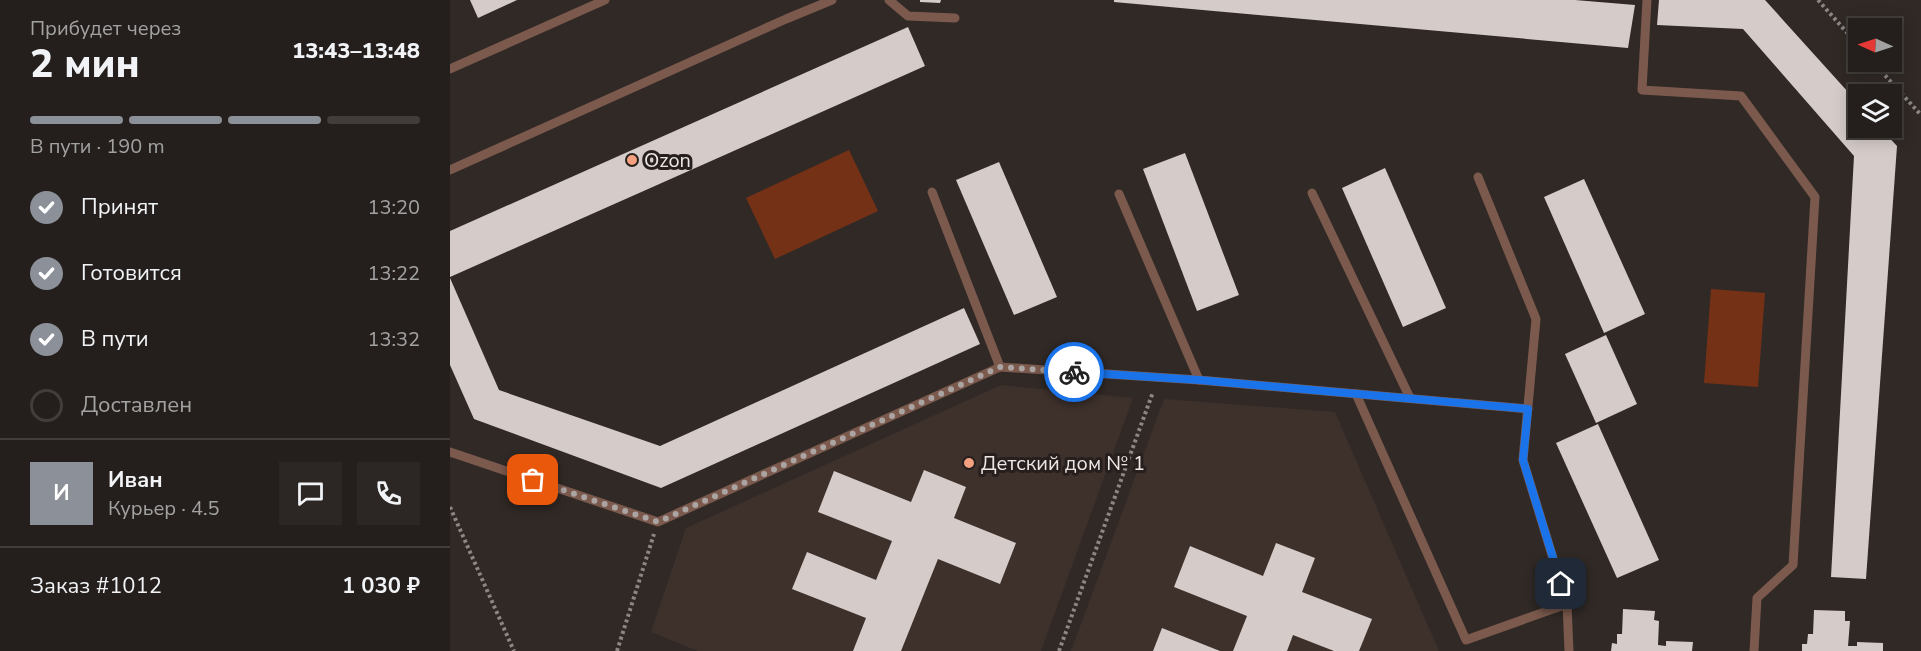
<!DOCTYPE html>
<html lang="ru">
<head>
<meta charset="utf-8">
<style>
  body { margin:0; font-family:"Nunito Sans",sans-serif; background:#2c2725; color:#f1f3f6; height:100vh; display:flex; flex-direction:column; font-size:22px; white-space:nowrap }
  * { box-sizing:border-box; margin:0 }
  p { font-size:20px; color:#a3a2a3 }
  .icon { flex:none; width:33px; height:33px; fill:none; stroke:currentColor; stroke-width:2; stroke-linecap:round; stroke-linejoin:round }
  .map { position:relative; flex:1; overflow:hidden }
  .details { display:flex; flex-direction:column; background:#241f1c; width:450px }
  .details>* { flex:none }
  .needle { width:39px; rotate:273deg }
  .tools { position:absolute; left:1398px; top:18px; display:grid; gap:12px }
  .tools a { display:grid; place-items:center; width:54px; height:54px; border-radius:0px; background:#241f1c; box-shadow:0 3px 15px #0003,0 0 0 2px #413d3b; font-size:30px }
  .pin { position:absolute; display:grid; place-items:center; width:51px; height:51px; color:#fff; margin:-26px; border-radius:12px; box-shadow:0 3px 9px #0006 }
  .courier { position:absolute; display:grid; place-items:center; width:60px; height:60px; margin:-30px; border:4px solid #1a73e8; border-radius:50%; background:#fff; color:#222; box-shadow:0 2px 8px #0007 }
  .headline em { font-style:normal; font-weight:800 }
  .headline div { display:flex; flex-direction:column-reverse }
  .headline { display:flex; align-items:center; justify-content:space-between; height:102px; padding:0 30px }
  h1 { font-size:39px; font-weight:800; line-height:45px }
  .bar { display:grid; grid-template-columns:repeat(4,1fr); gap:9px 6px; align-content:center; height:72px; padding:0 30px }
  .bar i { height:8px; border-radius:4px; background:#413d3b }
  .bar .selected { background:#8c9099 }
  .bar p { grid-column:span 4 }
  .line { display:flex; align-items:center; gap:15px; padding:0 30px; border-top:2px solid #413d3b }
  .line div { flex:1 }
  .round { display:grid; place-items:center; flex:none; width:63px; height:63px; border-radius:0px; background:#2c2725 }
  ol { padding:0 30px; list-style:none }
  li { display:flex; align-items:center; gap:18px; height:66px }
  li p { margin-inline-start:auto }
  li .icon { padding:6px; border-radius:50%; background:#8c9099; color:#fff; stroke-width:4 }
  li:last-child { color:#a3a2a3 }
  li i { width:33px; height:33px; border:3px solid #413d3b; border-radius:50% }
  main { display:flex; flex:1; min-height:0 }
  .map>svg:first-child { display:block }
  .built { fill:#3e312c }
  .pitch { fill:#753116 }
  .building { fill:#d5ccc9 }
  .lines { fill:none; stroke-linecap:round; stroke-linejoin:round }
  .path { stroke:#8c8684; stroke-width:4; stroke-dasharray:3 3; stroke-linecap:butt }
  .lane { stroke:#7b594d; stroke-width:9 }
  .done { stroke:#aaa4a3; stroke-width:6; stroke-dasharray:0 10.8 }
  .route { stroke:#1a73e8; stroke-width:8 }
  .poi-dot { fill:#f3a081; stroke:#261f1d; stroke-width:2 }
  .labels { text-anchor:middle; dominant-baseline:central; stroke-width:6; stroke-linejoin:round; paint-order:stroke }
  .poi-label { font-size:20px; fill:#ece7e6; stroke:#261f1d; text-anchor:start }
</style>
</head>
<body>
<main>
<section class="details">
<div class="headline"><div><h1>2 мин</h1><p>Прибудет через</p></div><em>13:43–13:48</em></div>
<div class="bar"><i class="selected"></i><i class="selected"></i><i class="selected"></i><i></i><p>В пути · 190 m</p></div>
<ol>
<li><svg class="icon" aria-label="check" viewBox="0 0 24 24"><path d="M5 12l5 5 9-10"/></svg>Принят<p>13:20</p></li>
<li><svg class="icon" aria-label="check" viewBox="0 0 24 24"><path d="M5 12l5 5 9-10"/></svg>Готовится<p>13:22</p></li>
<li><svg class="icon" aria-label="check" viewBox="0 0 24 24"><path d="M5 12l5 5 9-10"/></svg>В пути<p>13:32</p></li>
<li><i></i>Доставлен</li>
</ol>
<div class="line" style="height:108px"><b class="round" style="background:#8c9099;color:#fff">И</b><div><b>Иван</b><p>Курьер · 4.5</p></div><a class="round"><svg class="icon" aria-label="chat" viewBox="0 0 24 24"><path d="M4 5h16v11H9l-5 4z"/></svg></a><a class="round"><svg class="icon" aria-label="phone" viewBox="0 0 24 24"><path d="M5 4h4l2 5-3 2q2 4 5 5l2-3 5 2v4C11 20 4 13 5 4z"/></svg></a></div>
<div class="line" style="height:78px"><div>Заказ #1012</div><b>1 030 ₽</b></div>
</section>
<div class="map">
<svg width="1471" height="651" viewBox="0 0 1471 651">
  <rect width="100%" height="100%" fill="#302926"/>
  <!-- built -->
  <g class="built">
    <path d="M551 385 683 398 591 651H248L201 632 236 528Z"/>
    <path d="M714 399 885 412 989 651H621Z"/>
  </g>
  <!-- pitch -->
  <g class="pitch">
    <path d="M399 150 428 211 325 259 296 198Z"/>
    <path d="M1261 289 1315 293 1308 387 1254 383Z"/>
  </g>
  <!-- building -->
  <g class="building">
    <path d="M20 0H67L28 18Z"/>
    <path d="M470 0H491L490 3 470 2Z"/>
    <path d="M664 0H1125L1185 5 1178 48 664 2Z"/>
    <path d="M1209 0H1315L1408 103V128H1430L1447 146 1416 579 1381 577 1404 156 1293 29 1207 25Z"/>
    <path d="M458 27 475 66 0 277V231Z"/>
    <path d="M735 153 789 295 747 311 693 169Z"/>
    <path d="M549 162 607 297 564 315 506 180Z"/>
    <path d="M935 168 996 308 953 327 892 188Z"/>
    <path d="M1134 179 1195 314 1154 333 1094 197Z"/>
    <path d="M0 278 49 390 210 446 514 308 530 344 211 488 24 419 0 365Z"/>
    <path d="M1156 335 1187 404 1146 423 1115 354Z"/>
    <path d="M1148 424 1209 560 1167 578 1106 443Z"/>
    <path d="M474 470 516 487 504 518 566 543 550 584 488 559 451 651H403L416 618 342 589 357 552 426 580 442 541 368 512 384 471 461 502Z"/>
    <path d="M826 543 865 558 852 592 922 619 909 651H884L843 635 837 651H783L797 616 724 587 740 546 813 576Z"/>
    <path d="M1173 609 1205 611 1204 620 1209 621 1208 645 1216 646V641L1243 642 1242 651H1161L1162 643 1167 644V634H1172Z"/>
    <path d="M1364 610 1395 611V621H1400L1398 646H1407V642L1433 643V651H1352V644H1357L1358 634H1363Z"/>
    <path d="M712 628 770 651H703Z"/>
  </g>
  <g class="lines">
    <!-- path -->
    <g class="path">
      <path d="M1368 0 1408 45"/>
      <path d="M1423 62 1471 115"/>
      <path d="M0 507 64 651"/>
      <path d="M167 651 204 534"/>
      <path d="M609 651 703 392"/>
    </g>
    <!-- lane -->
    <g class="lane">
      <path d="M439 0 458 16 505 18"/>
      <path d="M1197 0 1192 90 1291 96 1365 197 1343 565 1307 598 1304 651"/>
      <path d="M0 69 155 0"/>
      <path d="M0 170 336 19 382 0"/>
      <path d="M1028 177 1086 319 1073 460 1117 604"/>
      <path d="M482 192 550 367"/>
      <path d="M862 193 960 398"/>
      <path d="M669 194 749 380"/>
      <path d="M906 394 1016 640 1117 604 1119 651"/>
      <path d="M0 452 208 522 550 367 749 380 1078 409"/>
    </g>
  </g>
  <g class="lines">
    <!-- done -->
    <path class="done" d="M83 480 208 522 550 367 624 372"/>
    <!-- route -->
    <path class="route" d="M624 372 749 380 1078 409 1073 460 1111 584"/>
  </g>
  <!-- markers -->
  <g class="poi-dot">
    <circle cx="182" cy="160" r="6"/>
    <circle cx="519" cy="463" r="6"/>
  </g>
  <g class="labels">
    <!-- poi labels -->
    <g class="poi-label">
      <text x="194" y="160">Ozon</text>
      <text x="531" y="463">Детский дом № 1</text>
    </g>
  </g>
</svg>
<div class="tools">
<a><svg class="needle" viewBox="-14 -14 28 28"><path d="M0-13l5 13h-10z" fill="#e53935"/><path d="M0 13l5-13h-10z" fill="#a3a2a3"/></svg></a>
<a><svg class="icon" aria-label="layers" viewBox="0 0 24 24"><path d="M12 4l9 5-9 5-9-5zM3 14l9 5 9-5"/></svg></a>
</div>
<div class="pin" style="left:83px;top:480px;background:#ea580c"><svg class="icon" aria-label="bag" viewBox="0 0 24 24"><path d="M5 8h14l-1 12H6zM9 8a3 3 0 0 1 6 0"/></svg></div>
<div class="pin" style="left:1111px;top:584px;background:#1f2937"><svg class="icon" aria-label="home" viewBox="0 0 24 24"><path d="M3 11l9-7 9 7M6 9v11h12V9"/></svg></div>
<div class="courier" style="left:624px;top:372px"><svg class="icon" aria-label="bike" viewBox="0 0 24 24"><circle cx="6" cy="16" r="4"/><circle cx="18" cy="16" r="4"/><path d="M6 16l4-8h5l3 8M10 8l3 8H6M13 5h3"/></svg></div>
</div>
</main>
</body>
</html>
